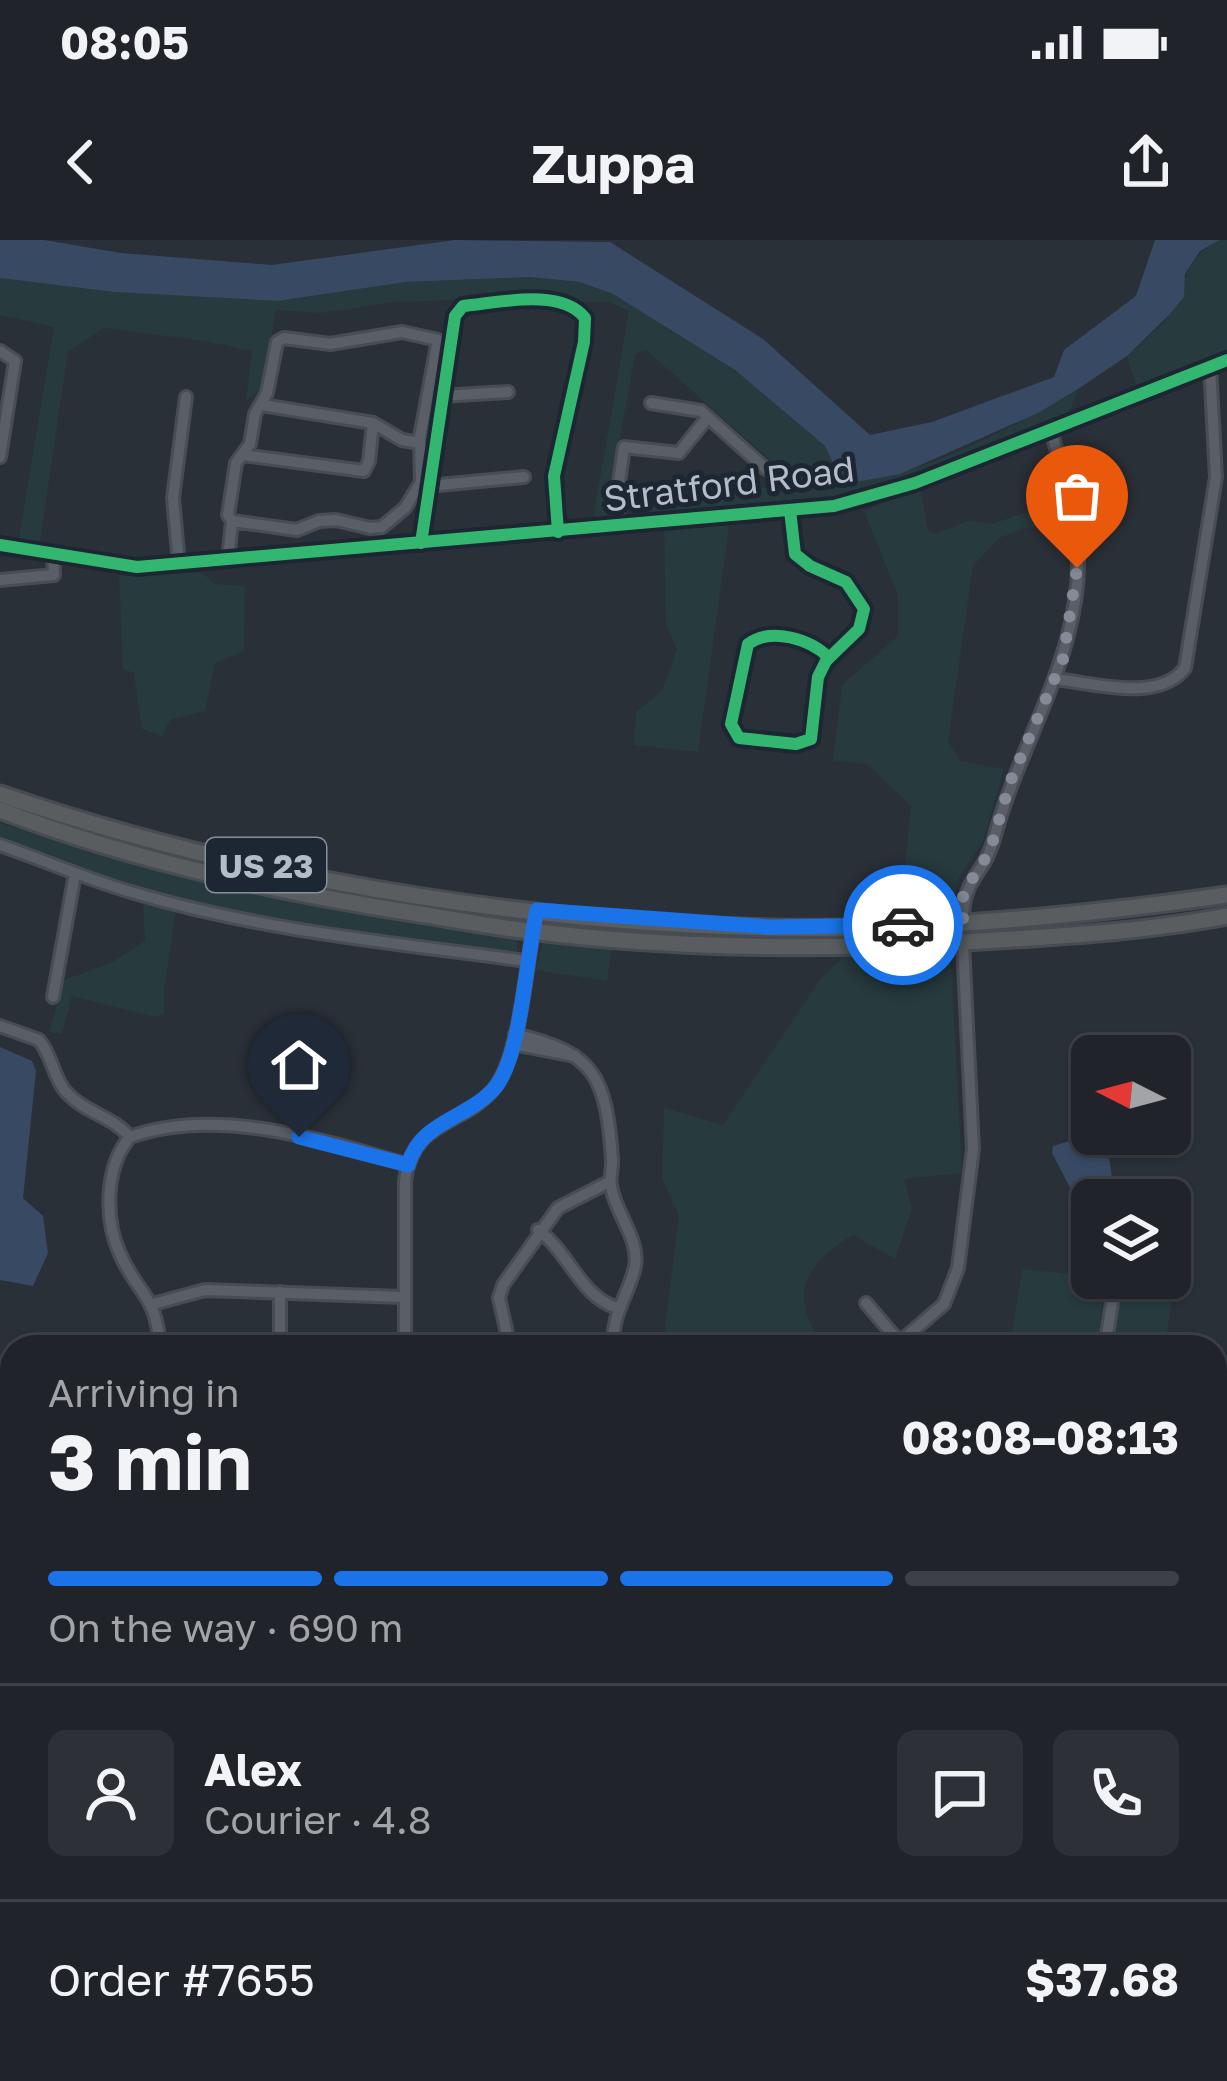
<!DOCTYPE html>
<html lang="en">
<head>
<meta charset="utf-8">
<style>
  body { margin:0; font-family:"Golos Text",sans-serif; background:#2d3036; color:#f1f3f6; height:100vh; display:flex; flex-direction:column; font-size:45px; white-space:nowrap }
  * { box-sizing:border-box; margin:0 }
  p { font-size:39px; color:#a2a4a8 }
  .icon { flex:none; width:66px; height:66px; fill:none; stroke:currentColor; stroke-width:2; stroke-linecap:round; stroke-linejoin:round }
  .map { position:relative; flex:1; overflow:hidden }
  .sheet { position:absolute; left:0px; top:1095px; width:1227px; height:747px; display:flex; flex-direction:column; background:#20242a; border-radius:36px 36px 0 0; box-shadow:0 3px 9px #0004,0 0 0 3px #3d4147 }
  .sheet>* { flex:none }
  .needle { width:78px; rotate:276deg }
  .fabs { position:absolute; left:1071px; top:795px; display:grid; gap:24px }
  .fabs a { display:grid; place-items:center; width:120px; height:120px; border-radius:18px; background:#20242a; box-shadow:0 3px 9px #0004,0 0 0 3px #3d4147; font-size:60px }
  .pin { position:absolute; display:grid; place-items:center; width:102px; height:102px; color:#fff; margin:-123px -51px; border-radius:50% 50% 50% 0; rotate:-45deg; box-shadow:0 0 12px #0007 }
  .pin .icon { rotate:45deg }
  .courier { position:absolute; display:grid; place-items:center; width:120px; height:120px; margin:-60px; border:9px solid #1a73e8; border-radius:50%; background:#fff; color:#222; box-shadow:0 3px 15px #0007 }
  .headline em { font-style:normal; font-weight:700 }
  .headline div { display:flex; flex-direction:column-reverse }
  .headline { display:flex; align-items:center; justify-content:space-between; height:204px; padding:0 48px }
  h1 { font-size:78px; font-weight:700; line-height:90px }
  .bar { display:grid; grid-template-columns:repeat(4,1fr); gap:18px 12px; align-content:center; height:144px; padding:0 48px }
  .bar i { height:15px; border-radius:9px; background:#3d4147 }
  .bar .on { background:#1a73e8 }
  .bar p { grid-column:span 4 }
  .line { display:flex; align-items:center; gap:30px; padding:0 48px; border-top:3px solid #3d4147 }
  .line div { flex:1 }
  .round { display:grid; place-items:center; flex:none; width:126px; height:126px; border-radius:18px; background:#2d3036 }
  .status { display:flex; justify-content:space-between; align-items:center; height:84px; padding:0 60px; background:#20242a; direction:ltr }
  .status svg { height:33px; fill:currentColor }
  header { display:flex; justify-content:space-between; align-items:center; height:156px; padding:0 48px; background:#20242a; font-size:54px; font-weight:700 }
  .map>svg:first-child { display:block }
  .green { fill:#273a3e }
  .water { fill:#384963 }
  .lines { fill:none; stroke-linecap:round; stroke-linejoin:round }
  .minor-casing { stroke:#484c53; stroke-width:16 }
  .highway-casing { stroke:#474c53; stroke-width:21 }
  .minor { stroke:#5a5e66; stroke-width:10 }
  .highway { stroke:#5a5d60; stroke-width:15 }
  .cycleway-casing { stroke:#1d2633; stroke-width:20 }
  .cycleway { stroke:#33b770; stroke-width:12 }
  .done { stroke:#848b96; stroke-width:12; stroke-dasharray:0 21.6 }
  .route { stroke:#1a73e8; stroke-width:15 }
  .labels { text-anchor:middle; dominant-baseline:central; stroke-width:10; stroke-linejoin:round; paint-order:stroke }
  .shield { fill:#1d2633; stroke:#878f9c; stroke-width:3 }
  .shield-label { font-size:33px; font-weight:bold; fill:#b4bcc9 }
  .street-label { font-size:36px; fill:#b4bcc9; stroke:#1d2633 }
</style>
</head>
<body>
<div class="status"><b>08:05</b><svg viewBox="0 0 49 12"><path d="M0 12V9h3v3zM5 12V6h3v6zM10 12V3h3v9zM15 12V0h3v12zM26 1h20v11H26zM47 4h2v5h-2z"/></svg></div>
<header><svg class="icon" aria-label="back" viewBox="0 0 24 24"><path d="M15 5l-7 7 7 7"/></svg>Zuppa<svg class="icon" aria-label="share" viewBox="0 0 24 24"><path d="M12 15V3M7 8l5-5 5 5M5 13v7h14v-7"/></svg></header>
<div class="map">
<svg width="1227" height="1841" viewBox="0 0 1227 1841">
  <rect width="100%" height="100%" fill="#2a3038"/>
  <!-- green -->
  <g class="green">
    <path d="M1220 0H1227V111L1136 146 1127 116C1140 103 1158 90 1168 76 1190 44 1180 21 1220 0Z"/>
    <path d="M531 37 580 42 613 54 735 130 825 206 839 236C891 255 1030 178 1078 149L1068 176 918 237 852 256 807 265 646 278 652 266 773 246 776 225 646 110 635 114 605 283 592 285 629 71 608 62H575L545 57 395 62 321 73 276 70 262 148 246 161 252 111 205 101 104 88 68 112 40 301 19 299 54 87 0 75V38L114 52 276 61 406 42Z"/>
    <path d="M920 246 928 291 936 294 970 280 992 284 1053 263 1057 285 1025 288 999 298 973 326 948 501 960 521 1004 529 983 601 959 637 952 663 943 677 909 675 905 627 911 566 867 524 833 521 842 445 898 396V356L864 271Z"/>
    <path d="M730 280 698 512 634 505 636 472 662 451 677 410 666 383 664 285Z"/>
    <path d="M201 332 215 344 245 346 244 411 215 423 205 471 170 480 162 496 142 489 134 433 123 429 119 336Z"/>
    <path d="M0 583C167 638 342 675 517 697V715C375 697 233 679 96 637 64 627 32 613 0 602Z"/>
    <path d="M143 663 176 671 164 749V774L155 777 72 756 62 794 49 792 64 740 111 723 145 701Z"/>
    <path d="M543 700 612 705 607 741 536 730Z"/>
    <path d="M945 715 951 722 962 933 904 939 912 968 895 1019 853 995C801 1027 789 1056 824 1107H652L664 1097 679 975 662 939 664 868 723 885 819 741 844 716Z"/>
    <path d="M1170 977 1183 979 1165 1107H1110L1123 1038H1170Z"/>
    <path d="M1022 1029 1106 1038 1097 1107H1035L1011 1101Z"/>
    <path d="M532 1830H776V1841H530Z"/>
  </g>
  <!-- water -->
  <g class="water">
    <path d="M0 0H44L121 13 272 25 455 0 610 2 763 99 870 195 932 182 1054 137 1064 110 1136 56 1155 0H1220L1200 11 1185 34 1184 57 1169 75 1127 116 1078 149 1038 173 900 234 856 242 839 236 825 206 735 130 613 54 580 42 530 37 406 42 277 61 114 52 0 38Z"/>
    <path d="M0 807 32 821 36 831 23 958 43 976 48 1013 33 1046 0 1040Z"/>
    <path d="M1092 894 1103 895 1106 901 1116 960H1092V990L1052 913 1053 906Z"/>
  </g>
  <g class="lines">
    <!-- minor casing -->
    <g class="minor-casing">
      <g id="minor">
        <path d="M0 111 15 121 0 217"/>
        <path d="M441 156 508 152"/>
        <path d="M651 163 701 171 766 229"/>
        <path d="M262 165 373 183 402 200 420 203"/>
        <path d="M243 215 364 231 369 221 373 183"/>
        <path d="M428 246 524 237"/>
        <path d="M790 270 795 314 810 326 846 342 864 369 859 389 826 421 818 437 811 499 796 504 739 498 731 484 748 404C771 387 811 399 829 418"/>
        <path d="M619 286 617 257 624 207 679 213 708 177"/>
        <path d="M421 303 455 76 463 66C497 63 561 47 585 78L584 102 554 236 558 292"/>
        <path d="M0 305 137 327 834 266 915 243 1227 120"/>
        <path d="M228 320 232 281 228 275 236 223 250 204 255 174 267 153 277 102 284 98 330 104 402 92 438 100 420 197 421 242 405 268 382 287 370 288 336 280 319 281 297 290 232 281"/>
        <path d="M179 324 173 258 186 157"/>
        <path d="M0 340 54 335 53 315"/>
        <path d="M1055 439C1093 443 1159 463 1185 428L1216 237 1210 126"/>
        <path d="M0 605C46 621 91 641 138 654 264 691 396 703 526 721"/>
        <path d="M963 683C962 637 984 636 994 599 1020 499 1088 406 1077 298 1074 262 1060 225 1051 190"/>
        <path d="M53 757 75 634"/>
        <path d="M0 786 39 800C52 815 53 837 66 852 85 873 112 876 130 897"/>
        <path d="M515 794C596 813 606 837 612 919 613 928 609 937 611 946 615 973 640 999 635 1026 629 1056 610 1075 614 1107"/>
        <path d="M513 804 575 816"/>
        <path d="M538 990C569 1012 581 1058 618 1068"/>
        <path d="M866 1063 901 1104"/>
        <path d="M153 1064 205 1050 403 1057"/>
        <path d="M900 1102 944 1064 958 1028 973 909 963 702"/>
        <path d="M160 1107C156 1053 138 1055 120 1014 104 979 105 926 130 897 216 866 324 900 408 925"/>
        <path d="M280 1107V1052"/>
        <path d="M405 1107V941C413 879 460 887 492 851 522 818 526 717 537 670"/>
        <path d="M510 1107 499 1058 503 1045 558 968 609 942"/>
        <path d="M1105 1107 1116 1038"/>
        <path d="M6 1131 12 1134"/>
        <path d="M1215 1206 1221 1168"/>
        <path d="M0 1289 12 1226"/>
        <path d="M1215 1353 1227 1369"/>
        <path d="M1215 1399 1227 1384"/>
        <path d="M0 1433 12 1434"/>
        <path d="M0 1573 12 1575"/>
        <path d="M1215 1764 1227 1765"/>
        <path d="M1177 1830 1190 1841"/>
        <path d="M418 1841 420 1830"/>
        <path d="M845 1841 847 1830"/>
        <path d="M946 1841 948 1830"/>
        <path d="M1059 1841 1073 1830"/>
      </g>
    </g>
    <!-- highway casing -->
    <g class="highway-casing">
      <g id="highway">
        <path d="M0 554C261 644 572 692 848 688 975 686 1101 673 1227 655"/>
        <path d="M0 570C133 621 273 651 413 673 452 679 491 687 530 691 674 709 820 710 965 702 1052 697 1141 692 1227 676"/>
      </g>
    </g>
    <!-- minor -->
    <use href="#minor" class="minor"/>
    <!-- highway -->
    <use href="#highway" class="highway"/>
    <!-- cycleway casing -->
    <g class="cycleway-casing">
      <g id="cycleway">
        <path d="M790 270 795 314 810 326 846 342 864 369 859 389 826 421 818 437 811 499 796 504 739 498 731 484 748 404C771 387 811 399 829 418"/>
        <path d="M421 303 455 76 463 66C497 63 561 47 585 78L584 102 554 236 558 292"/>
        <path d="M0 305 137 327 834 266 915 243 1227 120"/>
      </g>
    </g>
    <!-- cycleway -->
    <use href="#cycleway" class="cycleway"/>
  </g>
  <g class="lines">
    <!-- done -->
    <path class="done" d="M903 685 963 683V653L990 611 1010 542 1063 419 1077 328"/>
    <!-- route -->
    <path class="route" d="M299 897 408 925C421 879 471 879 497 845 522 811 526 716 537 670L770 687 903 685"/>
  </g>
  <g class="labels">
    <!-- shield labels -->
    <rect class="shield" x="206" y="598" width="120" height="54" rx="9"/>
    <g class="shield-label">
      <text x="266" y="625">US 23</text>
    </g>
    <!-- street labels -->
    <g class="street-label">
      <text transform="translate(729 243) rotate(-7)">Stratford Road</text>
    </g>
  </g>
</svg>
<div class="fabs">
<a><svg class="needle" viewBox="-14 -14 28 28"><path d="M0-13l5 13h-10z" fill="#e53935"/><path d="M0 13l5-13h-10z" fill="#a2a4a8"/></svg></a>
<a><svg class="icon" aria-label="layers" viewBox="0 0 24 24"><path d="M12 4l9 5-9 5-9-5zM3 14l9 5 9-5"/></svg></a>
</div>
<div class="pin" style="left:1077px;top:328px;background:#ea580c"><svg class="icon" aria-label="bag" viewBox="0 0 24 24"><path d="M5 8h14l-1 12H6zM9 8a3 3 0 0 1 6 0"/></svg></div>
<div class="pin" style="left:299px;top:897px;background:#1f2937"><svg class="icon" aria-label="home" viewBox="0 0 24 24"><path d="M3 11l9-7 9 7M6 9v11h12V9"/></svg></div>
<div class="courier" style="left:903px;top:685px"><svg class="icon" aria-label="car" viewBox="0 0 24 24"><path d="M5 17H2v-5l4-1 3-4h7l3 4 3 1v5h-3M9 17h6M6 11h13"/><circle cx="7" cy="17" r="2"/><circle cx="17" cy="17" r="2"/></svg></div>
<section class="sheet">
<div class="headline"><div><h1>3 min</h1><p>Arriving in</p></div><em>08:08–08:13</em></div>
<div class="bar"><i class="on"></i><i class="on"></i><i class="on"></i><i></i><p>On the way · 690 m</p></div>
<div class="line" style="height:216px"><a class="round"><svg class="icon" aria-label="person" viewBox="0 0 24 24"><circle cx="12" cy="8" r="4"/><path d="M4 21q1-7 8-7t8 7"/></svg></a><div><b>Alex</b><p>Courier · 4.8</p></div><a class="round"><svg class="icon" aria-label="chat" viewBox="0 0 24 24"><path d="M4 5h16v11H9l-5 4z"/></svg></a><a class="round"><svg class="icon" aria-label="phone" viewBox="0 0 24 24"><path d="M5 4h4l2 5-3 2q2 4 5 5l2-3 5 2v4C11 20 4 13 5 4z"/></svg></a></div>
<div class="line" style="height:156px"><div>Order #7655</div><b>$37.68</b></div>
</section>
</div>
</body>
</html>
